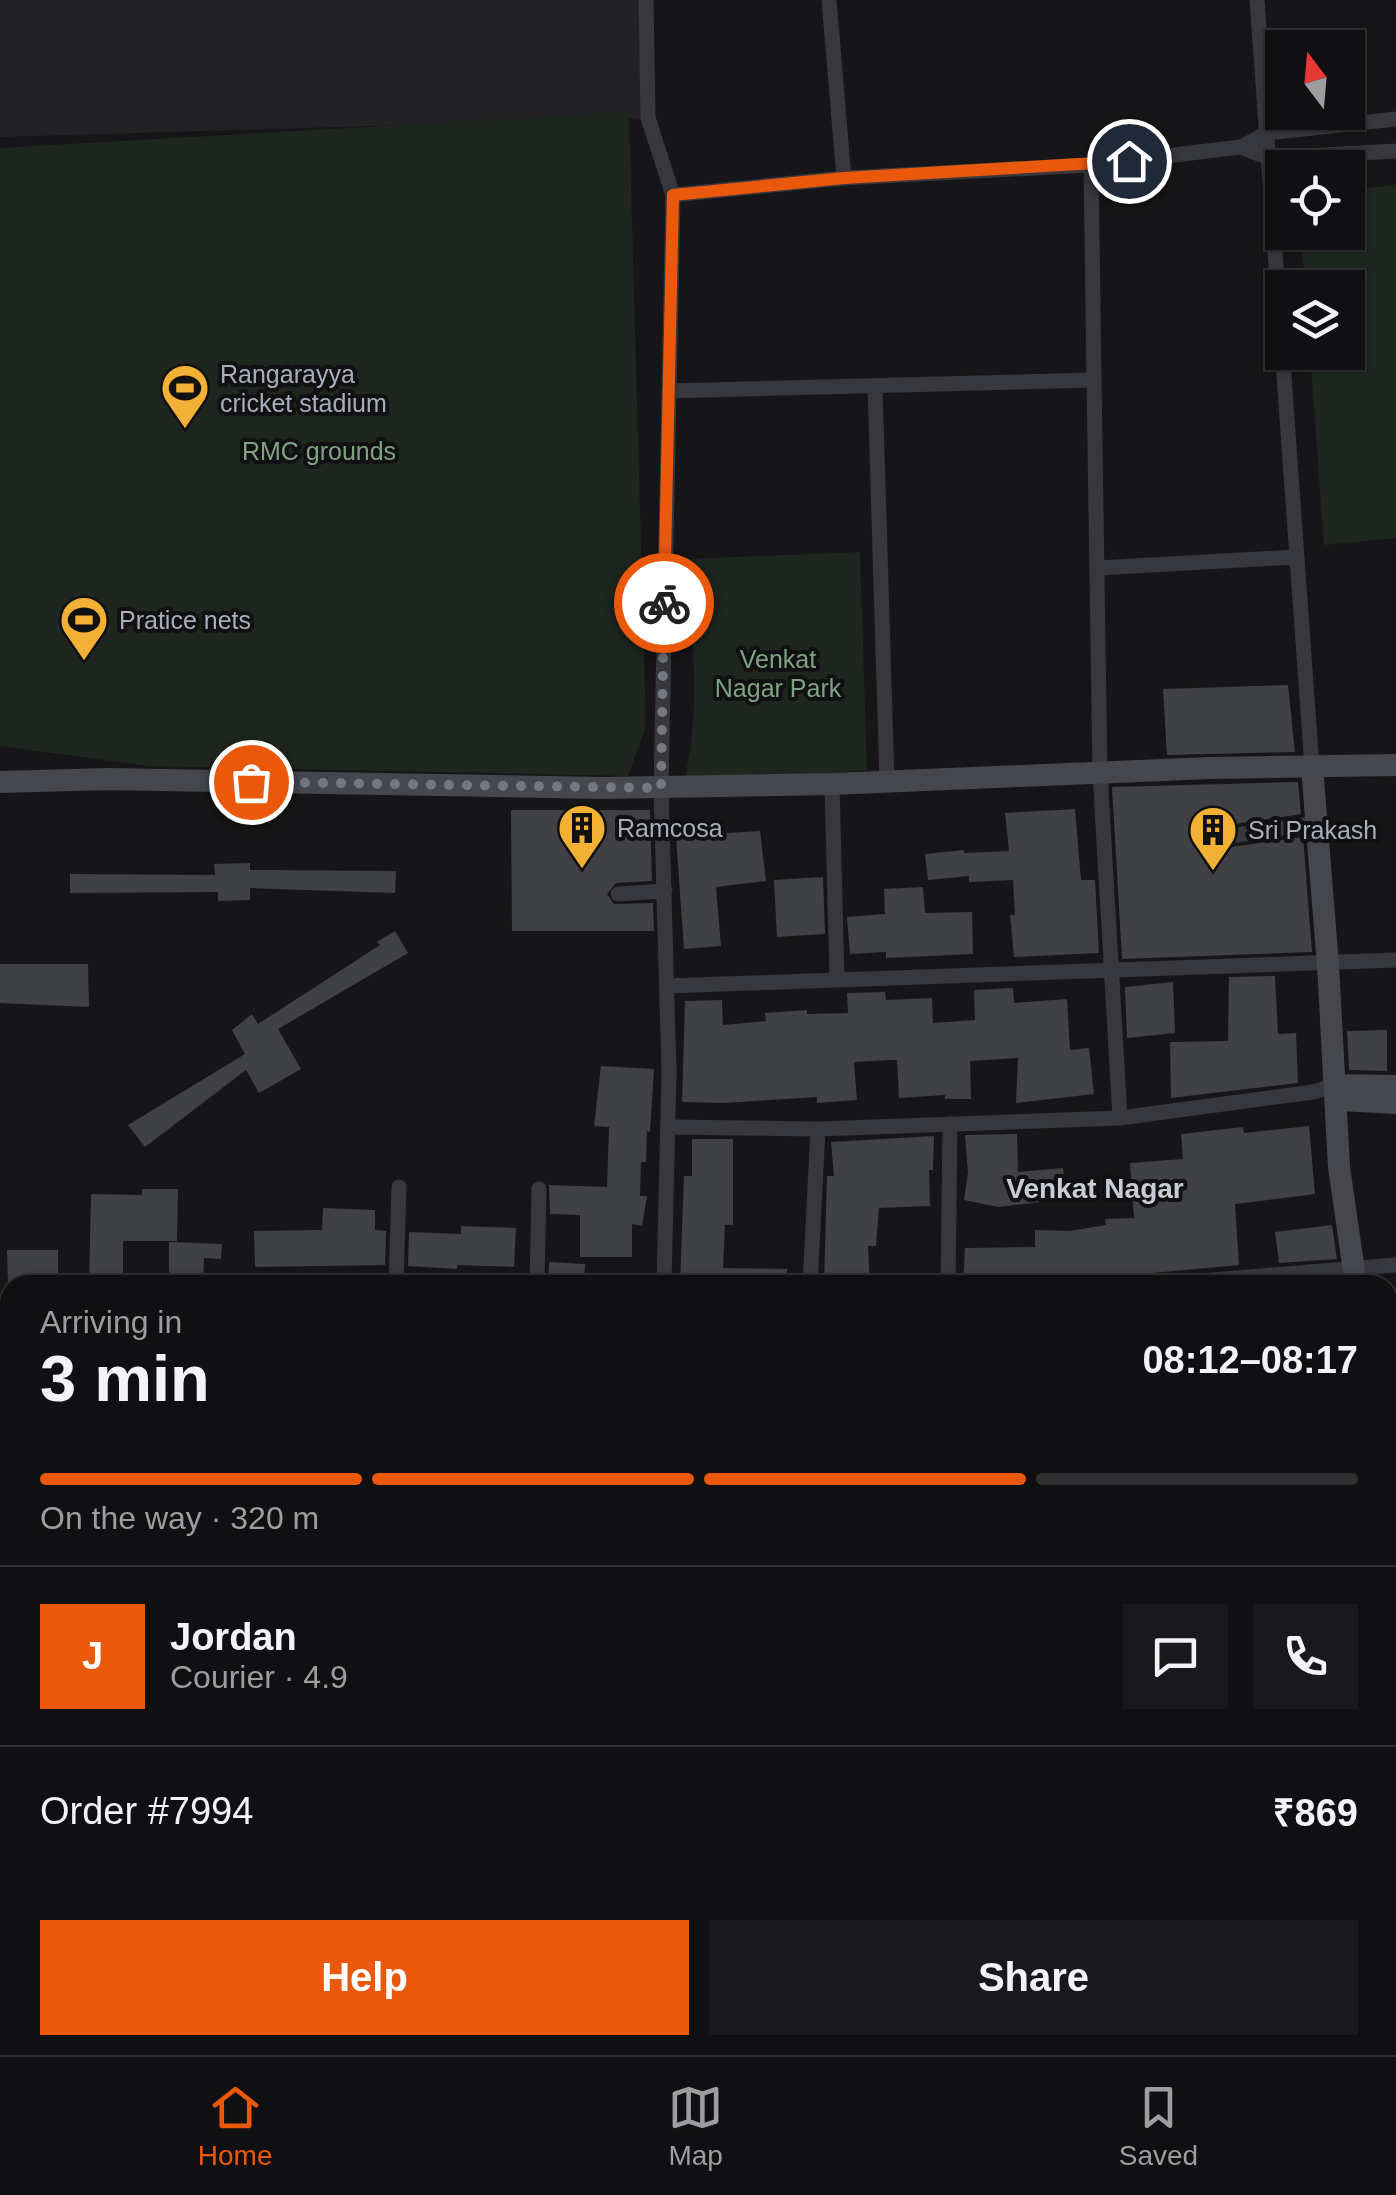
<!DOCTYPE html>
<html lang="en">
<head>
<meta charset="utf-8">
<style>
  body { margin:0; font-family:Helvetica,sans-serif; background:#19191b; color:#f1f3f6; height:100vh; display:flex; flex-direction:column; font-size:38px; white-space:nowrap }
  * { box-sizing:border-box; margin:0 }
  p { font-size:32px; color:#9c9d9f }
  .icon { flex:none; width:55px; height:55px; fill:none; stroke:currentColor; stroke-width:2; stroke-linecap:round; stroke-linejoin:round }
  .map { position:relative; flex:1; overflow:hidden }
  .sheet { position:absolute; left:0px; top:1275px; width:1398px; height:780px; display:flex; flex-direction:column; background:#101012; border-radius:30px 30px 0 0; box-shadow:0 2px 8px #0004,0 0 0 2px #303032 }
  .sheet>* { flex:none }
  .needle { width:65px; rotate:344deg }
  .controls { position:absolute; left:1265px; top:30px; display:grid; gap:20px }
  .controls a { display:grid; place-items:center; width:100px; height:100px; border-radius:0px; background:#101012; box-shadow:0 2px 8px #0004,0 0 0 2px #303032; font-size:50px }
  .pin { position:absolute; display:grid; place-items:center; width:85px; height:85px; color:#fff; margin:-42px; border:5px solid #fff; border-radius:50%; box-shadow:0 2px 10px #0007 }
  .courier { position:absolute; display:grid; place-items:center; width:100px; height:100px; margin:-50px; border:8px solid #ea580c; border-radius:50%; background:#fff; color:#222; box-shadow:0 2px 12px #0007 }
  .head em { font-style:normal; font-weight:600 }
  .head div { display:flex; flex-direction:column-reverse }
  .head { display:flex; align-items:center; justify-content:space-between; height:170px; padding:0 40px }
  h1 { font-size:65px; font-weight:600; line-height:75px }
  .bar { display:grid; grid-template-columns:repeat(4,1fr); gap:15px 10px; align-content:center; height:120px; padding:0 40px }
  .bar i { height:12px; border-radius:8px; background:#303032 }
  .bar .selected { background:#ea580c }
  .bar p { grid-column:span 4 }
  .line { display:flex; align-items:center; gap:25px; padding:0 40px; border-top:2px solid #303032 }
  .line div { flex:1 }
  .round { display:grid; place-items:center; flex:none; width:105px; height:105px; border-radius:0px; background:#19191b }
  .action { display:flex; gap:20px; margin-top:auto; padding:20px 40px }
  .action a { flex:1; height:115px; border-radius:0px; background:#ea580c; color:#fff; font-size:40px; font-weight:600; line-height:115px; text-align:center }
  .action a+a { background:#19191b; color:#f1f3f6 }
  .tabs { display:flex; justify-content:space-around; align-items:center; height:140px; border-top:2px solid #303032; background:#101012; font-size:28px; color:#9c9d9f }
  .tabs a { display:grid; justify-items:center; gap:5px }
  .tabs .selected { color:#ea580c }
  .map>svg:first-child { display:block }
  .built { fill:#222225 }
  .green { fill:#1e261f }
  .building { fill:#404145 }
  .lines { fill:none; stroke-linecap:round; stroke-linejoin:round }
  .street { stroke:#37383d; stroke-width:15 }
  .secondary { stroke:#45474d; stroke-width:22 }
  .done { stroke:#757880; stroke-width:10; stroke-dasharray:0 18 }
  .route { stroke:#ea580c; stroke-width:12 }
  .labels { text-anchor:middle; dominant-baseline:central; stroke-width:8; stroke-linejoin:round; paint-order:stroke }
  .poi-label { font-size:25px; fill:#a8adb8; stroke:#111113; text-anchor:start }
  .park-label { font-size:25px; fill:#7fa381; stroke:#111113 }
  .neighbourhood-label { font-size:28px; font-weight:bold; fill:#c9ccd4; stroke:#111113 }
</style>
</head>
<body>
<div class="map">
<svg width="1396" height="2055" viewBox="0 0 1396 2055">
  <rect width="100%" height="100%" fill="#161618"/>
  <!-- built -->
  <path class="built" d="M0 0H648V118L0 137Z"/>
  <!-- green -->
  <g class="green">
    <path d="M629 112 646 726 628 776 149 766 0 746V148Z"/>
    <path d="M1396 185V538L1324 545 1310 353 1348 352V288L1305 287 1301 233 1348 232V190Z"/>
    <path d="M860 552 867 770 795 776 685 777C701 708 693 630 684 559Z"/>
  </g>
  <!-- building -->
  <g class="building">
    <path d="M1288 685 1295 752 1167 755 1163 689Z"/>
    <path d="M1298 782 1301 814 1228 825 1222 828 1219 837 1222 844 1231 847 1303 837 1312 952 1122 959 1112 787Z"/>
    <path d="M1075 809 1081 880H1095L1099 953 1014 957 1010 915H1015L1013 880 969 882V876L928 880 925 854 964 850V853L1009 851 1005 813Z"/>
    <path d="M511 810H650L652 881 616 883 607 894 614 904 653 903 654 931H512Z"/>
    <path d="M760 831 766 881 716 887 721 946 684 949 676 836Z"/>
    <path d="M250 863V870L396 871 395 893 250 888V900L218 901V892L70 893V874L215 875 214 864Z"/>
    <path d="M823 877 825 934 777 937 774 880Z"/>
    <path d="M923 887 925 913 972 912 973 954 886 958V952L850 954 847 917 885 914 884 889Z"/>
    <path d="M395 931 408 953 278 1029 301 1069 259 1093 246 1070 145 1147 128 1125 245 1054 232 1030 252 1014 258 1024 380 945 377 942Z"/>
    <path d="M0 964H88L89 1007 0 1003Z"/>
    <path d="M1275 976 1278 1034 1296 1033 1298 1083 1171 1098 1170 1042 1228 1041 1229 977Z"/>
    <path d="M1173 982 1175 1033 1127 1038 1125 987Z"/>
    <path d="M1013 988 1014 1003 1067 999 1070 1050 1089 1048 1094 1094 1016 1103 1018 1058 970 1061 971 1099H945V1095L899 1098 897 1060H890L854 1062 857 1100 817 1103V1097L723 1103 682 1102 685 1001 722 1000 723 1025 766 1021 765 1013 807 1010V1014L848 1013 847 993 885 992 886 1000 932 998 933 1023 975 1020 974 990Z"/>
    <path d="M1387 1030V1071L1349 1070 1347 1031Z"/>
    <path d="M601 1066 654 1069 650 1132 647 1131 646 1162H641L640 1196H647L642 1226 632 1224V1257H580V1215L550 1214 549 1185 607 1187 609 1127 594 1126Z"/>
    <path d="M1309 1126 1315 1194 1235 1204 1239 1265 1066 1281H1028V1285H963L965 1248 1035 1247V1230L1070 1231 1106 1225 1105 1219 1134 1218 1130 1163 1183 1159 1181 1134 1243 1127 1244 1133Z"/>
    <path d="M1017 1134 1018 1172 1063 1168 1066 1199 998 1207 964 1200 968 1172 965 1135Z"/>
    <path d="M934 1136 933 1170H929L930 1206 879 1208 876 1246H868L870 1285H824L827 1176H834L831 1142Z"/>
    <path d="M692 1139H733V1225H725L723 1268 787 1269V1285H680L684 1176H692Z"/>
    <path d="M142 1189H178L177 1241H123V1285H89L91 1194 142 1195Z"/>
    <path d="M323 1208 375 1210V1230L386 1231 385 1265 255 1267 254 1231 322 1230Z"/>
    <path d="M1332 1225 1337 1259 1279 1263 1275 1232Z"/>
    <path d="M461 1226 516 1228 514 1267 457 1265V1269L408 1266 409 1232 461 1234Z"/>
    <path d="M169 1242 222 1244 221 1259 204 1258 203 1285H169Z"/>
    <path d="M7 1250H58V1285H8Z"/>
    <path d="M549 1262 585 1264 584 1285H548Z"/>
  </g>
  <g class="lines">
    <!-- street -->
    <g class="street">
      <path d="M646 0 648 118 673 195 661 788 669 1072 664 1285"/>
      <path d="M829 0 844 178"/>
      <path d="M1257 0 1312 767"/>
      <path d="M1241 147 1269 158 1396 151"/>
      <path d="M1091 165 1094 380"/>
      <path d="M673 195 844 178 1091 165 1241 147 1267 133 1396 119"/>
      <path d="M875 386 887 781"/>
      <path d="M669 391 1094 380 1100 773 1120 1118 1313 1092 1336 1085"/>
      <path d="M1097 568 1296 557"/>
      <path d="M832 784 837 979"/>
      <path d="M1230 836 1317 823"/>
      <path d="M618 894 665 891"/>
      <path d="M668 986 1396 960"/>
      <path d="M668 1127 818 1129"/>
      <path d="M396 1285 399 1187"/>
      <path d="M537 1285 539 1189"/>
      <path d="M810 1285 818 1129 1120 1118"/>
      <path d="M948 1285 950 1124"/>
      <path d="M1151 1285 1396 1265"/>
      <path d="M0 1304H10"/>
      <path d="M1388 1386H1396"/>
      <path d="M0 1447H10"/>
      <path d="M0 1628H10"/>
      <path d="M1388 1722 1396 1721"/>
      <path d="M0 1804H10"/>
      <path d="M0 1882H10"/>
      <path d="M0 2017H10"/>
      <path d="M263 2045 264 2055"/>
      <path d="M618 2045 619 2055"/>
      <path d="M922 2045 925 2055"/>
      <path d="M1264 2045 1265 2055"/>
    </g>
    <!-- secondary -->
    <g class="secondary">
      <path d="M1312 767 1328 965 1339 1167 1356 1285"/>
      <path d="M0 782 109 779 601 788 832 784 1209 768 1396 765"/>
      <path d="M1336 1085 1396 1086"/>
      <path d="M1340 1100 1396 1103"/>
      <path d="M1388 1509 1396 1570"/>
      <path d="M1388 1928 1396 1926"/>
      <path d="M950 2055 980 2045"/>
      <path d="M1032 2055 1063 2045"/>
    </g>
  </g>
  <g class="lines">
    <!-- done -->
    <path class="done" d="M251 782 661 788 664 603"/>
    <!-- route -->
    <path class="route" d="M664 603 673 195 844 178 1129 161"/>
  </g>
  <!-- icons -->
  <defs>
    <g id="stadium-pin" transform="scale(2.5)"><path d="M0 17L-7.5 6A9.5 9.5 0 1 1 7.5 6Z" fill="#f2b134" stroke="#111113"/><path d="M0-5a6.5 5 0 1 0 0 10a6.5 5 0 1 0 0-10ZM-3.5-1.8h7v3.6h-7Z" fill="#111"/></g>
    <g id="building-pin" transform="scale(2.5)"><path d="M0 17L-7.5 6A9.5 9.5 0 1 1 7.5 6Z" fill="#f2b134" stroke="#111113"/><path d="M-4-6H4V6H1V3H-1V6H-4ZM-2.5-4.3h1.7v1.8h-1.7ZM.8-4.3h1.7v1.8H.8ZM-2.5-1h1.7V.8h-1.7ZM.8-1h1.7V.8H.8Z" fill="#111"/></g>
  </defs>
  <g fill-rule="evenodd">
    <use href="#stadium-pin" x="185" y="388"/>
    <use href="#stadium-pin" x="84" y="620"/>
    <use href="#building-pin" x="582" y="828"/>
    <use href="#building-pin" x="1213" y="830"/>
  </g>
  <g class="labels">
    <!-- poi labels -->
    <g class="poi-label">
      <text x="220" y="374">Rangarayya<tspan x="220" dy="29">cricket stadium</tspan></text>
      <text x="119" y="620">Pratice nets</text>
      <text x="617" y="828">Ramcosa</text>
      <text x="1248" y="830">Sri Prakash</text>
    </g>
    <!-- park labels -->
    <g class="park-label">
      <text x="319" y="451">RMC grounds</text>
      <text x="778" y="659">Venkat<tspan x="778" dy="29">Nagar Park</tspan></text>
    </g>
    <!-- neighbourhood labels -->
    <g class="neighbourhood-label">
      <text x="1095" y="1188">Venkat Nagar</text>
    </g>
  </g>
</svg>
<div class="controls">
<a><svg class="needle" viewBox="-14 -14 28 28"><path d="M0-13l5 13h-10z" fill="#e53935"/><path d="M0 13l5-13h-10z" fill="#9c9d9f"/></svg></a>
<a><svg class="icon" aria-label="locate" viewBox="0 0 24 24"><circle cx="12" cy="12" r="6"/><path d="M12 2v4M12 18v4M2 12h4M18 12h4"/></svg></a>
<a><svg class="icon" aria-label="layers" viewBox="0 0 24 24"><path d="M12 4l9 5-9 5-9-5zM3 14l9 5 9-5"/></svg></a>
</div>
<div class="pin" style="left:251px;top:782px;background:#ea580c"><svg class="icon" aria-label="bag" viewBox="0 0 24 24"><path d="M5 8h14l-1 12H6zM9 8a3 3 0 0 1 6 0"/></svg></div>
<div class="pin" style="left:1129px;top:161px;background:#1f2937"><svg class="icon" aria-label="home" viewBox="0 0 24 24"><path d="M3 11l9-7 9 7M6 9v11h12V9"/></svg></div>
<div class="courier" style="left:664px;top:603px"><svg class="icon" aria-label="bike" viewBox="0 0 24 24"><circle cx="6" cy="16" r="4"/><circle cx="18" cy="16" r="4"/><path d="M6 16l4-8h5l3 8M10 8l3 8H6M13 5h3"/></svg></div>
<section class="sheet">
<div class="head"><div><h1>3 min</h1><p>Arriving in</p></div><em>08:12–08:17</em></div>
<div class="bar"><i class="selected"></i><i class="selected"></i><i class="selected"></i><i></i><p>On the way · 320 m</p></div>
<div class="line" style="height:180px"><b class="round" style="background:#ea580c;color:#fff">J</b><div><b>Jordan</b><p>Courier · 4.9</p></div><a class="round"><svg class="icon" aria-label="chat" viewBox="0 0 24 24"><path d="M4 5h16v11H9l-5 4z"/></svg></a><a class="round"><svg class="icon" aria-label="phone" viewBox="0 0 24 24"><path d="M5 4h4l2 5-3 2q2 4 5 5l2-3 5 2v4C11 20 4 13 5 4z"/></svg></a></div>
<div class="line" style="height:130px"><div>Order #7994</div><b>₹869</b></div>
<div class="action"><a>Help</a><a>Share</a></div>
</section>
</div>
<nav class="tabs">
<a class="selected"><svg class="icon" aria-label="home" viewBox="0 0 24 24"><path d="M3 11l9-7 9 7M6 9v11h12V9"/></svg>Home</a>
<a><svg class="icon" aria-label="map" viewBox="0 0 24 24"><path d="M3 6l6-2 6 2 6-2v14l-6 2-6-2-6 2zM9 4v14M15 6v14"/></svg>Map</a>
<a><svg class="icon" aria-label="saved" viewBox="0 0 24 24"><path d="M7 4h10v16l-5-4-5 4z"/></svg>Saved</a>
</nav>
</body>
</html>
